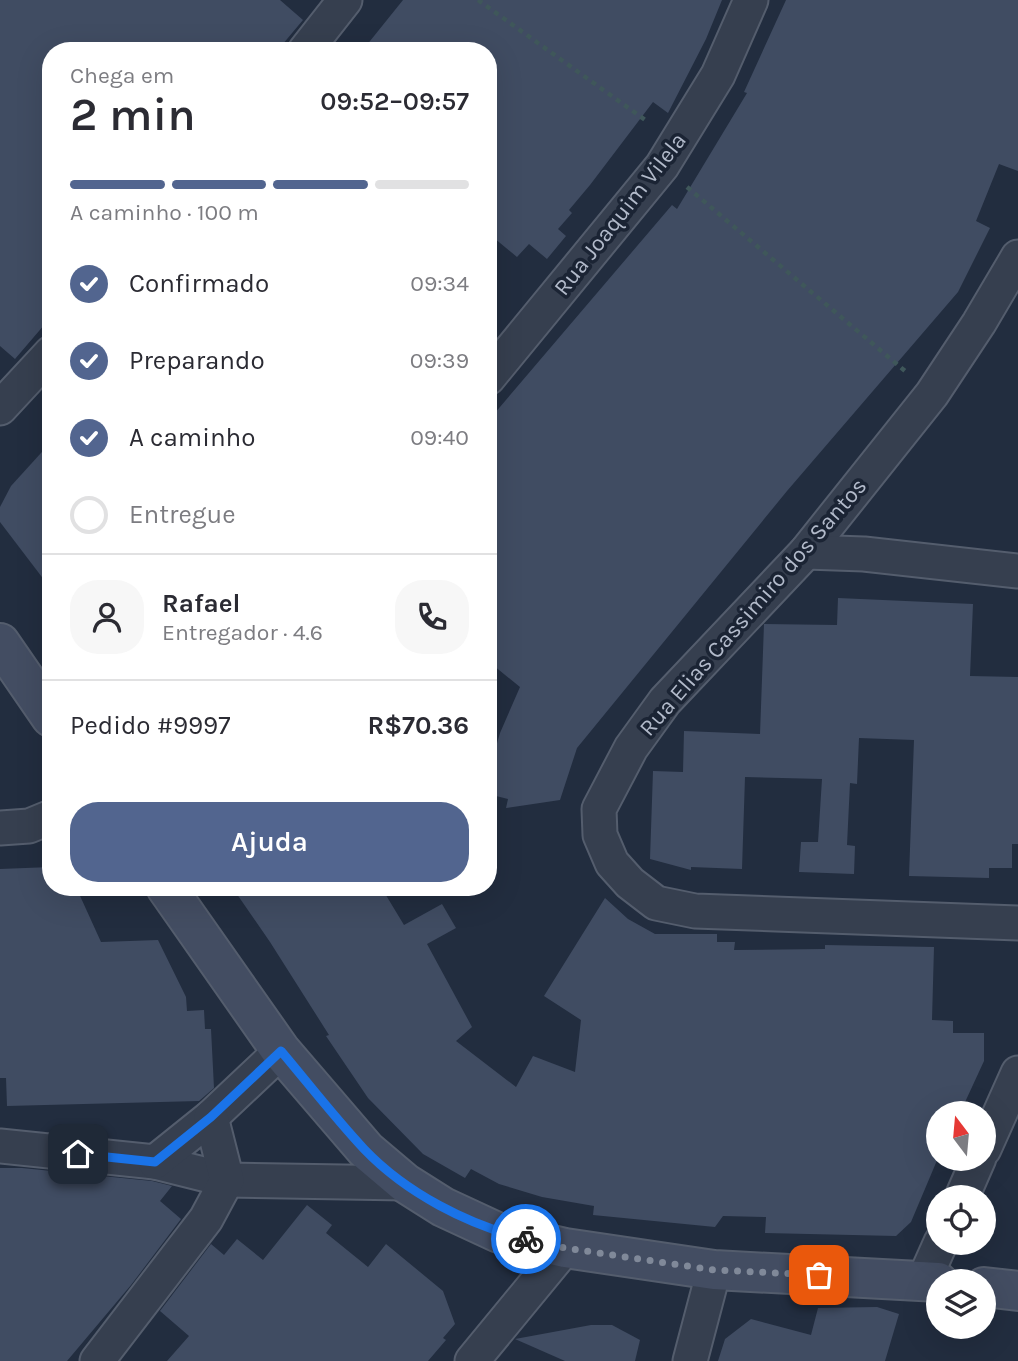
<!DOCTYPE html>
<html lang="pt">
<head>
<meta charset="utf-8">
<style>
  body { margin:0; font-family:Karla,sans-serif; background:#f7f7f7; color:#2b2b33; height:100vh; display:flex; flex-direction:column; font-size:26px; white-space:nowrap }
  * { box-sizing:border-box; margin:0 }
  p { font-size:23px; color:#7c7c81 }
  .icon { flex:none; width:38px; height:38px; fill:none; stroke:currentColor; stroke-width:2; stroke-linecap:round; stroke-linejoin:round }
  .map { position:relative; flex:1; overflow:hidden }
  .side { position:absolute; left:42px; top:42px; width:455px; height:854px; display:flex; flex-direction:column; background:#fff; border-radius:28px; box-shadow:0 7px 28px #0002 }
  .side>* { flex:none }
  .needle { width:46px; rotate:344deg }
  .tools { position:absolute; left:926px; top:1101px; display:grid; gap:14px }
  .tools a { display:grid; place-items:center; width:70px; height:70px; border-radius:50%; background:#fff; box-shadow:0 7px 28px #0002; font-size:35px }
  .pin { position:absolute; display:grid; place-items:center; width:60px; height:60px; color:#fff; margin:-30px; border-radius:14px; box-shadow:0 4px 10px #0006 }
  .courier { position:absolute; display:grid; place-items:center; width:70px; height:70px; margin:-35px; border:5px solid #1a73e8; border-radius:50%; background:#fff; color:#222; box-shadow:0 2px 9px #0007 }
  .headline em { font-style:normal; font-weight:600 }
  .headline div { display:flex; flex-direction:column-reverse }
  .headline { display:flex; align-items:center; justify-content:space-between; height:119px; padding:0 28px }
  h1 { font-size:46px; font-weight:600; line-height:52px }
  .bar { display:grid; grid-template-columns:repeat(4,1fr); gap:10px 7px; align-content:center; height:84px; padding:0 28px }
  .bar i { height:9px; border-radius:5px; background:#e1e1e2 }
  .bar .current { background:#52658f }
  .bar p { grid-column:span 4 }
  .line { display:flex; align-items:center; gap:18px; padding:0 28px; border-top:2px solid #e1e1e2 }
  .line div { flex:1 }
  .round { display:grid; place-items:center; flex:none; width:74px; height:74px; border-radius:28px; background:#f7f7f7 }
  ol { padding:0 28px; list-style:none }
  li { display:flex; align-items:center; gap:21px; height:77px }
  li p { margin-inline-start:auto }
  li .icon { padding:7px; border-radius:50%; background:#52658f; color:#fff; stroke-width:4 }
  li:last-child { color:#7c7c81 }
  li i { width:38px; height:38px; border:4px solid #e1e1e2; border-radius:50% }
  .primary-button { display:flex; gap:14px; margin-top:auto; padding:14px 28px }
  .primary-button a { flex:1; height:80px; border-radius:28px; background:#52658f; color:#fff; font-size:28px; font-weight:600; line-height:80px; text-align:center }
  .map>svg:first-child { display:block }
  .building { fill:#404c62 }
  .lines { fill:none; stroke-linecap:round; stroke-linejoin:round }
  .minor-casing { stroke:#545d6d; stroke-width:37 }
  .secondary-casing { stroke:#545d6d; stroke-width:42 }
  .path { stroke:#3f575a; stroke-width:4.5; stroke-dasharray:5 5; stroke-linecap:butt }
  .minor { stroke:#363f4f; stroke-width:33 }
  .secondary { stroke:#434d62; stroke-width:38 }
  .done { stroke:#808999; stroke-width:7; stroke-dasharray:0 12.6 }
  .route { stroke:#1a73e8; stroke-width:9 }
  .labels { text-anchor:middle; dominant-baseline:central; stroke-width:7; stroke-linejoin:round; paint-order:stroke }
  .street-label { font-size:23px; fill:#b2baca; stroke:#1b2434 }
</style>
</head>
<body>
<div class="map">
<svg width="1018" height="1361" viewBox="0 0 1018 1361">
  <rect width="100%" height="100%" fill="#222d3f"/>
  <!-- building -->
  <g class="building">
    <path d="M0 0H280L303 20 277 51H51V317L15 359 0 346Z"/>
    <path d="M403 0H722L706 39 668 113 653 102 590 185 569 210 572 213 558 229 566 236 547 259 529 244 517 257 488 233V51H362Z"/>
    <path d="M786 0H1018V171L999 164 976 221 990 228 958 292 787 491 577 748 560 800 506 808 508 799 488 794V774L500 733 520 687 488 661V421L672 205 677 209 747 93 744 92Z"/>
    <path d="M51 442V589L0 522V507L11 486Z"/>
    <path d="M838 598 973 604 970 676 1018 677V844H1012V868H989V878L909 876 914 740 859 738 857 784 850 783 847 845 855 846 854 874 799 872 801 842H818L822 779 745 777 742 869 691 867V870L650 859 653 771 683 772 684 731 760 734 764 624 837 625Z"/>
    <path d="M51 867V887H76L101 942 158 940 186 997 187 1011 204 1010 205 1029H211L214 1088 199 1101 7 1106 6 1078H0V869Z"/>
    <path d="M232 887H381L404 925 442 904 456 928 427 944 472 1027 456 1041 516 1087 533 1056 575 1072 581 1020 544 996 605 898 628 919 655 934H717V942H735L734 950 825 949V945L934 947 932 1020 953 1021V1033H984V1061L960 1113H938V1158L911 1222 896 1236 765 1233 766 1217 723 1216 715 1227 593 1215 594 1206 542 1197 499 1184 471 1169 465 1178 423 1154 368 1098 326 1036 329 1035 270 942Z"/>
    <path d="M0 1168H22L152 1181 172 1186 160 1201 181 1219 131 1285 67 1361H0Z"/>
    <path d="M307 1205 332 1225 326 1233 368 1267 386 1244 443 1291 455 1324 443 1338 446 1340 428 1361H167L189 1336 160 1311 211 1244 224 1255 237 1239 263 1260Z"/>
    <path d="M877 1307 899 1314 885 1361H718L725 1339 751 1319 811 1335 818 1308Z"/>
    <path d="M591 1325H612L640 1340 635 1361H565L515 1339Z"/>
  </g>
  <g class="lines">
    <!-- minor casing -->
    <g class="minor-casing">
      <g id="minor">
        <path d="M305 51 345 0"/>
        <path d="M1018 257 979 323 932 394 806 552 665 701 631 748 599 809 600 835 612 863 630 883 656 903 695 911 1018 923"/>
        <path d="M488 378 662 166 718 75 751 0"/>
        <path d="M0 408 51 353"/>
        <path d="M806 552 864 554 1018 571"/>
        <path d="M0 828 29 826 51 817"/>
        <path d="M0 1146 155 1162 227 1180 405 1183"/>
        <path d="M984 1149 1018 1073"/>
        <path d="M155 1162 211 1117 281 1051"/>
        <path d="M962 1197 979 1158"/>
        <path d="M924 1280 941 1242"/>
        <path d="M97 1361 206 1219 227 1180 211 1117"/>
        <path d="M472 1361 565 1248"/>
        <path d="M690 1361 714 1270"/>
      </g>
    </g>
    <!-- secondary casing -->
    <g class="secondary-casing">
      <g id="secondary">
        <path d="M0 643 51 717"/>
        <path d="M166 887 281 1051 366 1150 405 1183 443 1207 499 1233 565 1248 714 1270 938 1282"/>
        <path d="M984 1287 1018 1291"/>
      </g>
    </g>
    <!-- path -->
    <g class="path">
      <path d="M478 0 648 122"/>
      <path d="M687 187 905 371"/>
    </g>
    <!-- minor -->
    <use href="#minor" class="minor"/>
    <!-- secondary -->
    <use href="#secondary" class="secondary"/>
  </g>
  <g class="lines">
    <!-- done -->
    <path class="done" d="M526 1239 565 1248 714 1270 819 1275"/>
    <!-- route -->
    <path class="route" d="M78 1154 155 1162 211 1117 281 1051C308 1083 335 1118 364 1149 406 1193 468 1225 526 1239"/>
  </g>
  <g class="labels">
    <!-- street labels -->
    <g class="street-label">
      <text transform="translate(620 214) rotate(-52)">Rua Joaquim Vilela</text>
      <text transform="translate(753 607) rotate(-49)">Rua Elias Cassimiro dos Santos</text>
    </g>
  </g>
</svg>
<div class="tools">
<a><svg class="needle" viewBox="-14 -14 28 28"><path d="M0-13l5 13h-10z" fill="#e53935"/><path d="M0 13l5-13h-10z" fill="#7c7c81"/></svg></a>
<a><svg class="icon" aria-label="locate" viewBox="0 0 24 24"><circle cx="12" cy="12" r="6"/><path d="M12 2v4M12 18v4M2 12h4M18 12h4"/></svg></a>
<a><svg class="icon" aria-label="layers" viewBox="0 0 24 24"><path d="M12 4l9 5-9 5-9-5zM3 14l9 5 9-5"/></svg></a>
</div>
<div class="pin" style="left:819px;top:1275px;background:#ea580c"><svg class="icon" aria-label="bag" viewBox="0 0 24 24"><path d="M5 8h14l-1 12H6zM9 8a3 3 0 0 1 6 0"/></svg></div>
<div class="pin" style="left:78px;top:1154px;background:#1f2937"><svg class="icon" aria-label="home" viewBox="0 0 24 24"><path d="M3 11l9-7 9 7M6 9v11h12V9"/></svg></div>
<div class="courier" style="left:526px;top:1239px"><svg class="icon" aria-label="bike" viewBox="0 0 24 24"><circle cx="6" cy="16" r="4"/><circle cx="18" cy="16" r="4"/><path d="M6 16l4-8h5l3 8M10 8l3 8H6M13 5h3"/></svg></div>
<section class="side">
<div class="headline"><div><h1>2 min</h1><p>Chega em</p></div><em>09:52–09:57</em></div>
<div class="bar"><i class="current"></i><i class="current"></i><i class="current"></i><i></i><p>A caminho · 100 m</p></div>
<ol>
<li><svg class="icon" aria-label="check" viewBox="0 0 24 24"><path d="M5 12l5 5 9-10"/></svg>Confirmado<p>09:34</p></li>
<li><svg class="icon" aria-label="check" viewBox="0 0 24 24"><path d="M5 12l5 5 9-10"/></svg>Preparando<p>09:39</p></li>
<li><svg class="icon" aria-label="check" viewBox="0 0 24 24"><path d="M5 12l5 5 9-10"/></svg>A caminho<p>09:40</p></li>
<li><i></i>Entregue</li>
</ol>
<div class="line" style="height:126px"><a class="round"><svg class="icon" aria-label="person" viewBox="0 0 24 24"><circle cx="12" cy="8" r="4"/><path d="M4 21q1-7 8-7t8 7"/></svg></a><div><b>Rafael</b><p>Entregador · 4.6</p></div><a class="round"><svg class="icon" aria-label="phone" viewBox="0 0 24 24"><path d="M5 4h4l2 5-3 2q2 4 5 5l2-3 5 2v4C11 20 4 13 5 4z"/></svg></a></div>
<div class="line" style="height:91px"><div>Pedido #9997</div><b>R$70.36</b></div>
<div class="primary-button"><a>Ajuda</a></div>
</section>
</div>
</body>
</html>
